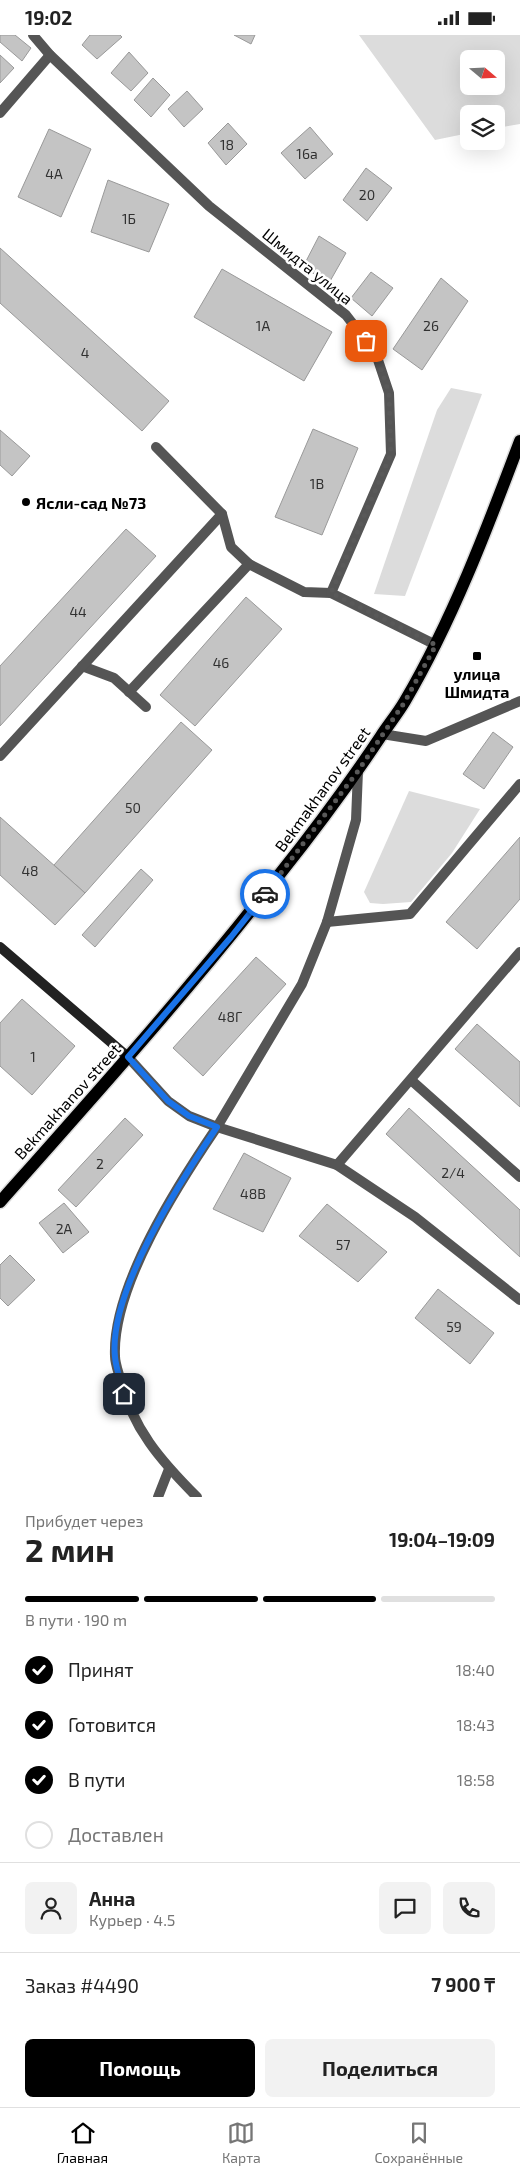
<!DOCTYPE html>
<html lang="ru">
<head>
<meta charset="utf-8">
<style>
  body { margin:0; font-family:"Exo 2",sans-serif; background:#f2f2f2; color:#222; height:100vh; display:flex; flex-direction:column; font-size:19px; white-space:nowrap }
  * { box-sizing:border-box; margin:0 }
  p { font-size:16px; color:#767676 }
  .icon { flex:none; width:28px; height:28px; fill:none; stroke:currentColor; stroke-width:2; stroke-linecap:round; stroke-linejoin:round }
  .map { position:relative; height:1462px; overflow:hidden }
  .panel { display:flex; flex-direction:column; background:#fff; flex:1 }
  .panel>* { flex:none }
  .needle { width:32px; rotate:109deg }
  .buttons { position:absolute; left:460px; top:15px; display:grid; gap:10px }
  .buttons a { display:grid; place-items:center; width:45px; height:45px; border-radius:8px; background:#fff; box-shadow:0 5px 20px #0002; font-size:25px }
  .pin { position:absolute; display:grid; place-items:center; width:42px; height:42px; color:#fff; margin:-21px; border-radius:10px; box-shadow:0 2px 8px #0006 }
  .courier { position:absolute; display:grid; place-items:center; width:50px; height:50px; margin:-25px; border:4px solid #1a73e8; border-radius:50%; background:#fff; color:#222; box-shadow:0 1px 6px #0007 }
  .overview em { font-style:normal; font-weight:700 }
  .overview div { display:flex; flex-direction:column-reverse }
  .overview { display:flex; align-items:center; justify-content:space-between; height:85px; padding:0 25px }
  h1 { font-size:32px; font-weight:700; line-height:38px }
  .bar { display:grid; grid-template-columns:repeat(4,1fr); gap:8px 5px; align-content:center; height:60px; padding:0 25px }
  .bar i { height:6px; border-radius:4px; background:#e0e0e0 }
  .bar .active { background:#000 }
  .bar p { grid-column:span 4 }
  .line { display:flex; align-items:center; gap:12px; padding:0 25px; border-top:1px solid #e0e0e0 }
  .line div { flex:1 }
  .round { display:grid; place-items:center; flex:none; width:52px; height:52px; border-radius:8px; background:#f2f2f2 }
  ol { padding:0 25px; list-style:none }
  li { display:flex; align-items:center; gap:15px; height:55px }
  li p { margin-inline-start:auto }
  li .icon { padding:5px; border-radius:50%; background:#000; color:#fff; stroke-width:4 }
  li:last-child { color:#767676 }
  li i { width:28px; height:28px; border:2px solid #e0e0e0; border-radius:50% }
  .cta { display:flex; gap:10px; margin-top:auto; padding:10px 25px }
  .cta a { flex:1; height:58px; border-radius:8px; background:#000; color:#fff; font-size:20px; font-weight:700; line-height:58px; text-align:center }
  .cta a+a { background:#f2f2f2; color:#222 }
  .status { display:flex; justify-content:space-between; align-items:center; height:35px; padding:0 25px; background:#fff; direction:ltr }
  .status svg { height:14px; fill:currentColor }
  .tabs { display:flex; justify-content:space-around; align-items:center; height:70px; border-top:1px solid #e0e0e0; background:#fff; font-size:14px; color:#767676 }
  .tabs a { display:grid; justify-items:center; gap:2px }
  .tabs .active { color:#000 }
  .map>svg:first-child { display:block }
  .green { fill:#dcdcdc; fill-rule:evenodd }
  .building { fill:#c4c4c4; stroke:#999 }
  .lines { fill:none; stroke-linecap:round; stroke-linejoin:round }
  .primary-casing { stroke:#dbdbdb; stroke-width:15 }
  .lane { stroke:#555; stroke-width:10 }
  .street { stroke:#555; stroke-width:10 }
  .secondary { stroke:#222; stroke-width:10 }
  .primary { stroke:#000; stroke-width:12 }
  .done { stroke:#595959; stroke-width:5; stroke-dasharray:0 9 }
  .route { stroke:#1a73e8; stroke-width:6 }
  .poi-dot { fill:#000; stroke:#fff; stroke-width:2 }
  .labels { text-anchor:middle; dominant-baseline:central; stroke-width:5; stroke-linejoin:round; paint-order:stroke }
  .number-label { font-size:14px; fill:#313131 }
  .street-label { font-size:16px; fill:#000; stroke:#fff }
  .poi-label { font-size:16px; font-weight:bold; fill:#000; stroke:#fff; text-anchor:start }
</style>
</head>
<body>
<div class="status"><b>19:02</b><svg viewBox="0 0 49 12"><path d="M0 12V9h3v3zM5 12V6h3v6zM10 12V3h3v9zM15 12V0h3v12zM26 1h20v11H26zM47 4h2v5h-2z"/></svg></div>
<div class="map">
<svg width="520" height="1462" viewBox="0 0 520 1462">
  <rect width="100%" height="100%" fill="#fff"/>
  <!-- green -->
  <g class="green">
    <path d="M359 0H520V89L496 93V79H469V98L435 105ZM469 24H496V51H469Z"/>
    <path d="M451 353 482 359 405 561 374 559 437 375Z"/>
    <path d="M409 756 480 774 452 818 411 867 383 869 370 868 364 857Z"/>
  </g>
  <!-- building -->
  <g class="building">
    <path d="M0 0H15L31 13 22 26 0 7Z"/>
    <path d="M90 0H120L122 2 97 24 82 10Z"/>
    <path d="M234 0H255L251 9Z"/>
    <path d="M129 17 148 38 131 56 111 38Z"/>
    <path d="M0 20 14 33 0 48Z"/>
    <path d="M153 43 170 60 151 82 134 65Z"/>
    <path d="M187 56 203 74 184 92 168 74Z"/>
    <path d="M228 88 247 109 226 130 208 108Z"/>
    <path d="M310 92 333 119 305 144 281 118Z"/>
    <path d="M49 94 91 114 61 182 18 162Z"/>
    <path d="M366 133 392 153 367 186 343 165Z"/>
    <path d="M108 145 169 169 149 217 91 197Z"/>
    <path d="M319 201 346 218 329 248 303 232Z"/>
    <path d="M0 213 169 366 142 396 0 268Z"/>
    <path d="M222 234 332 297 304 346 194 282Z"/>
    <path d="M371 237 393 253 372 281 351 263Z"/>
    <path d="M441 243 468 266 422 335 393 314Z"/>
    <path d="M313 394 358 413 322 500 275 482Z"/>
    <path d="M0 395 30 421 12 441 0 430Z"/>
    <path d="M126 494 156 521 0 691V631Z"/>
    <path d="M246 562 282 594 195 691 160 660Z"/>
    <path d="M181 687 212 715 85 858 54 830Z"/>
    <path d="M493 697 513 712 484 754 463 739Z"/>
    <path d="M0 782 85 858 55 890 0 840Z"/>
    <path d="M520 802V864L477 914 446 887Z"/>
    <path d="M141 834 153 845 95 912 82 900Z"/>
    <path d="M256 922 286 949 203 1041 173 1013Z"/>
    <path d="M22 964 75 1011 32 1060 0 1031V988Z"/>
    <path d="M477 989 520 1027V1072L455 1014Z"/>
    <path d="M409 1073 520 1175V1222L386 1099Z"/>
    <path d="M125 1083 143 1100 76 1172 58 1155Z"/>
    <path d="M244 1118 291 1143 263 1197 213 1174Z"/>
    <path d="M64 1168 89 1197 63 1218 39 1188Z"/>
    <path d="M327 1169 387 1217 358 1247 299 1201Z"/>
    <path d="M10 1220 35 1245 8 1271 0 1263V1230Z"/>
    <path d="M438 1254 494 1298 470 1329 415 1283Z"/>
  </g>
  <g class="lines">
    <!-- primary casing -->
    <g class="primary-casing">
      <path id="primary" d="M0 1167C95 1060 191 953 279 840 315 795 349 749 381 701 389 689 398 678 405 666 452 586 487 494 520 406"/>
    </g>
    <!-- lane -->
    <g class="lane">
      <path d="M0 78 50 20"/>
      <path d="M156 412 222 479 231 512 249 529 304 557 331 558"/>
      <path d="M82 631 114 643 146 672"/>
      <path d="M129 657 249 529"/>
      <path d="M0 721 222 479"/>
      <path d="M327 887 410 879 520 749"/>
      <path d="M411 1045 520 1142"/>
      <path d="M217 1092 337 1130 415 1182 520 1265"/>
      <path d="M337 1130 520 917"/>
    </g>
    <!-- street -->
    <g class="street">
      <path d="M33 0 50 20 209 171 346 280 376 319 389 358 391 419 331 558 436 610"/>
      <path d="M382 699 426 706 520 666"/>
      <path d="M128 1022 168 1066 189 1081 217 1092C179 1148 112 1251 115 1321 115 1328 118 1336 120 1343 132 1393 161 1426 197 1462"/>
      <path d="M217 1092 302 949 327 887 356 785 358 736"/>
      <path d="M158 1462 169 1434"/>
    </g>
    <!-- secondary -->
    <path class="secondary" d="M0 912 128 1022"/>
    <!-- primary -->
    <use href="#primary" class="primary"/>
  </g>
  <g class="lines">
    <!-- done -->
    <path class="done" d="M265 859 358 736 404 668 436 610 331 558 391 419 389 358 376 319 366 306"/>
    <!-- route -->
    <path class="route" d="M124 1359C121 1347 116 1334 115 1322 108 1257 181 1145 217 1092L189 1081 168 1066 128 1022 231 902 265 859"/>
  </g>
  <!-- markers -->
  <g class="poi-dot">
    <circle cx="26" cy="467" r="5"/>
    <rect x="472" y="616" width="10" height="10" rx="2.5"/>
  </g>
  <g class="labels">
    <!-- number labels -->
    <g class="number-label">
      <text x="227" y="109">18</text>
      <text x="307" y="118">16а</text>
      <text x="54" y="138">4А</text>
      <text x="367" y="159">20</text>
      <text x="129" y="183">1Б</text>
      <text x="263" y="290">1А</text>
      <text x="431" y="290">26</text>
      <text x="85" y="317">4</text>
      <text x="317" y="448">1В</text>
      <text x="78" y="576">44</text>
      <text x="221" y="627">46</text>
      <text x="133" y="772">50</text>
      <text x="30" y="835">48</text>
      <text x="230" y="981">48Г</text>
      <text x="33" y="1021">1</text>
      <text x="100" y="1128">2</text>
      <text x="453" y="1137">2/4</text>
      <text x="253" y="1158">48В</text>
      <text x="64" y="1193">2А</text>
      <text x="343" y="1209">57</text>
      <text x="454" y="1291">59</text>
    </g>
    <!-- street labels -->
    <g class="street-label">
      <text transform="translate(308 231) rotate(39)">Шмидта улица</text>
      <text transform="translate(322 754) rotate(-54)">Bekmakhanov street</text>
      <text transform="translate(67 1066) rotate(-48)">Bekmakhanov street</text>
    </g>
    <!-- poi labels -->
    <g class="poi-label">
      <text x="36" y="467">Ясли-сад №73</text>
      <text x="477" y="638" text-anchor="middle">улица<tspan x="477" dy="18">Шмидта</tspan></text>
    </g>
  </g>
</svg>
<div class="buttons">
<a><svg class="needle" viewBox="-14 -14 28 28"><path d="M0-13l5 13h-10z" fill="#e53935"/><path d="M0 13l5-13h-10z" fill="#767676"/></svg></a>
<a><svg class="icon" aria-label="layers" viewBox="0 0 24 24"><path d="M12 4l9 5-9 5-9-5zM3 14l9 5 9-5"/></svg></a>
</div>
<div class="pin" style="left:366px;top:306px;background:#ea580c"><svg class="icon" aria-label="bag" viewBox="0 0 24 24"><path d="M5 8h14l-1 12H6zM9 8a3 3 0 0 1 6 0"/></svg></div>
<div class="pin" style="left:124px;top:1359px;background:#1f2937"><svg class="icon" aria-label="home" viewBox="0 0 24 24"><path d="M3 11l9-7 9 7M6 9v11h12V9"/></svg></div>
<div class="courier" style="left:265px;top:859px"><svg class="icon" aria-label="car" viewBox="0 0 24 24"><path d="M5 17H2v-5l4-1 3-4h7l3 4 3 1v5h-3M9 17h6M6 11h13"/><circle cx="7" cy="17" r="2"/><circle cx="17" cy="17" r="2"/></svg></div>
</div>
<section class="panel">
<div class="overview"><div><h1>2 мин</h1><p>Прибудет через</p></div><em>19:04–19:09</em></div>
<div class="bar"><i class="active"></i><i class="active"></i><i class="active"></i><i></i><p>В пути · 190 m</p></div>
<ol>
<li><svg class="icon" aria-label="check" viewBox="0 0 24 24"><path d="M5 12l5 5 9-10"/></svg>Принят<p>18:40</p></li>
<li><svg class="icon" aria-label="check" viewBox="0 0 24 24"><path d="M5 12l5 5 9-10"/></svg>Готовится<p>18:43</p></li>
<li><svg class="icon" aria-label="check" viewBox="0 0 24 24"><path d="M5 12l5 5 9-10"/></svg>В пути<p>18:58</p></li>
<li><i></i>Доставлен</li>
</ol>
<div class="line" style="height:90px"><a class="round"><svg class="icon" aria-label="person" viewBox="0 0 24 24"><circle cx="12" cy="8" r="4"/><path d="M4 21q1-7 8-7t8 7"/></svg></a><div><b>Анна</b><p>Курьер · 4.5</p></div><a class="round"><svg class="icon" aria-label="chat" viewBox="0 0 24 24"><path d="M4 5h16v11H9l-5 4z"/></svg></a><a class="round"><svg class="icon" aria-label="phone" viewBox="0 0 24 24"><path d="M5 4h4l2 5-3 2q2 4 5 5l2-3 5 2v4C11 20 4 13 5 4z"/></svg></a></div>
<div class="line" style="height:65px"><div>Заказ #4490</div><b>7 900 ₸</b></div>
<div class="cta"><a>Помощь</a><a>Поделиться</a></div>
</section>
<nav class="tabs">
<a class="active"><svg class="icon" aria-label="home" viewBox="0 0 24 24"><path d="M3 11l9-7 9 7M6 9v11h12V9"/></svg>Главная</a>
<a><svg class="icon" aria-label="map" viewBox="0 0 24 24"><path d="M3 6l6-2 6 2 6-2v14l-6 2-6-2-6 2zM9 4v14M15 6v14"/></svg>Карта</a>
<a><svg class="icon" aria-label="saved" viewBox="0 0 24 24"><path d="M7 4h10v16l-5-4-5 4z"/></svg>Сохранённые</a>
</nav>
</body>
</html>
